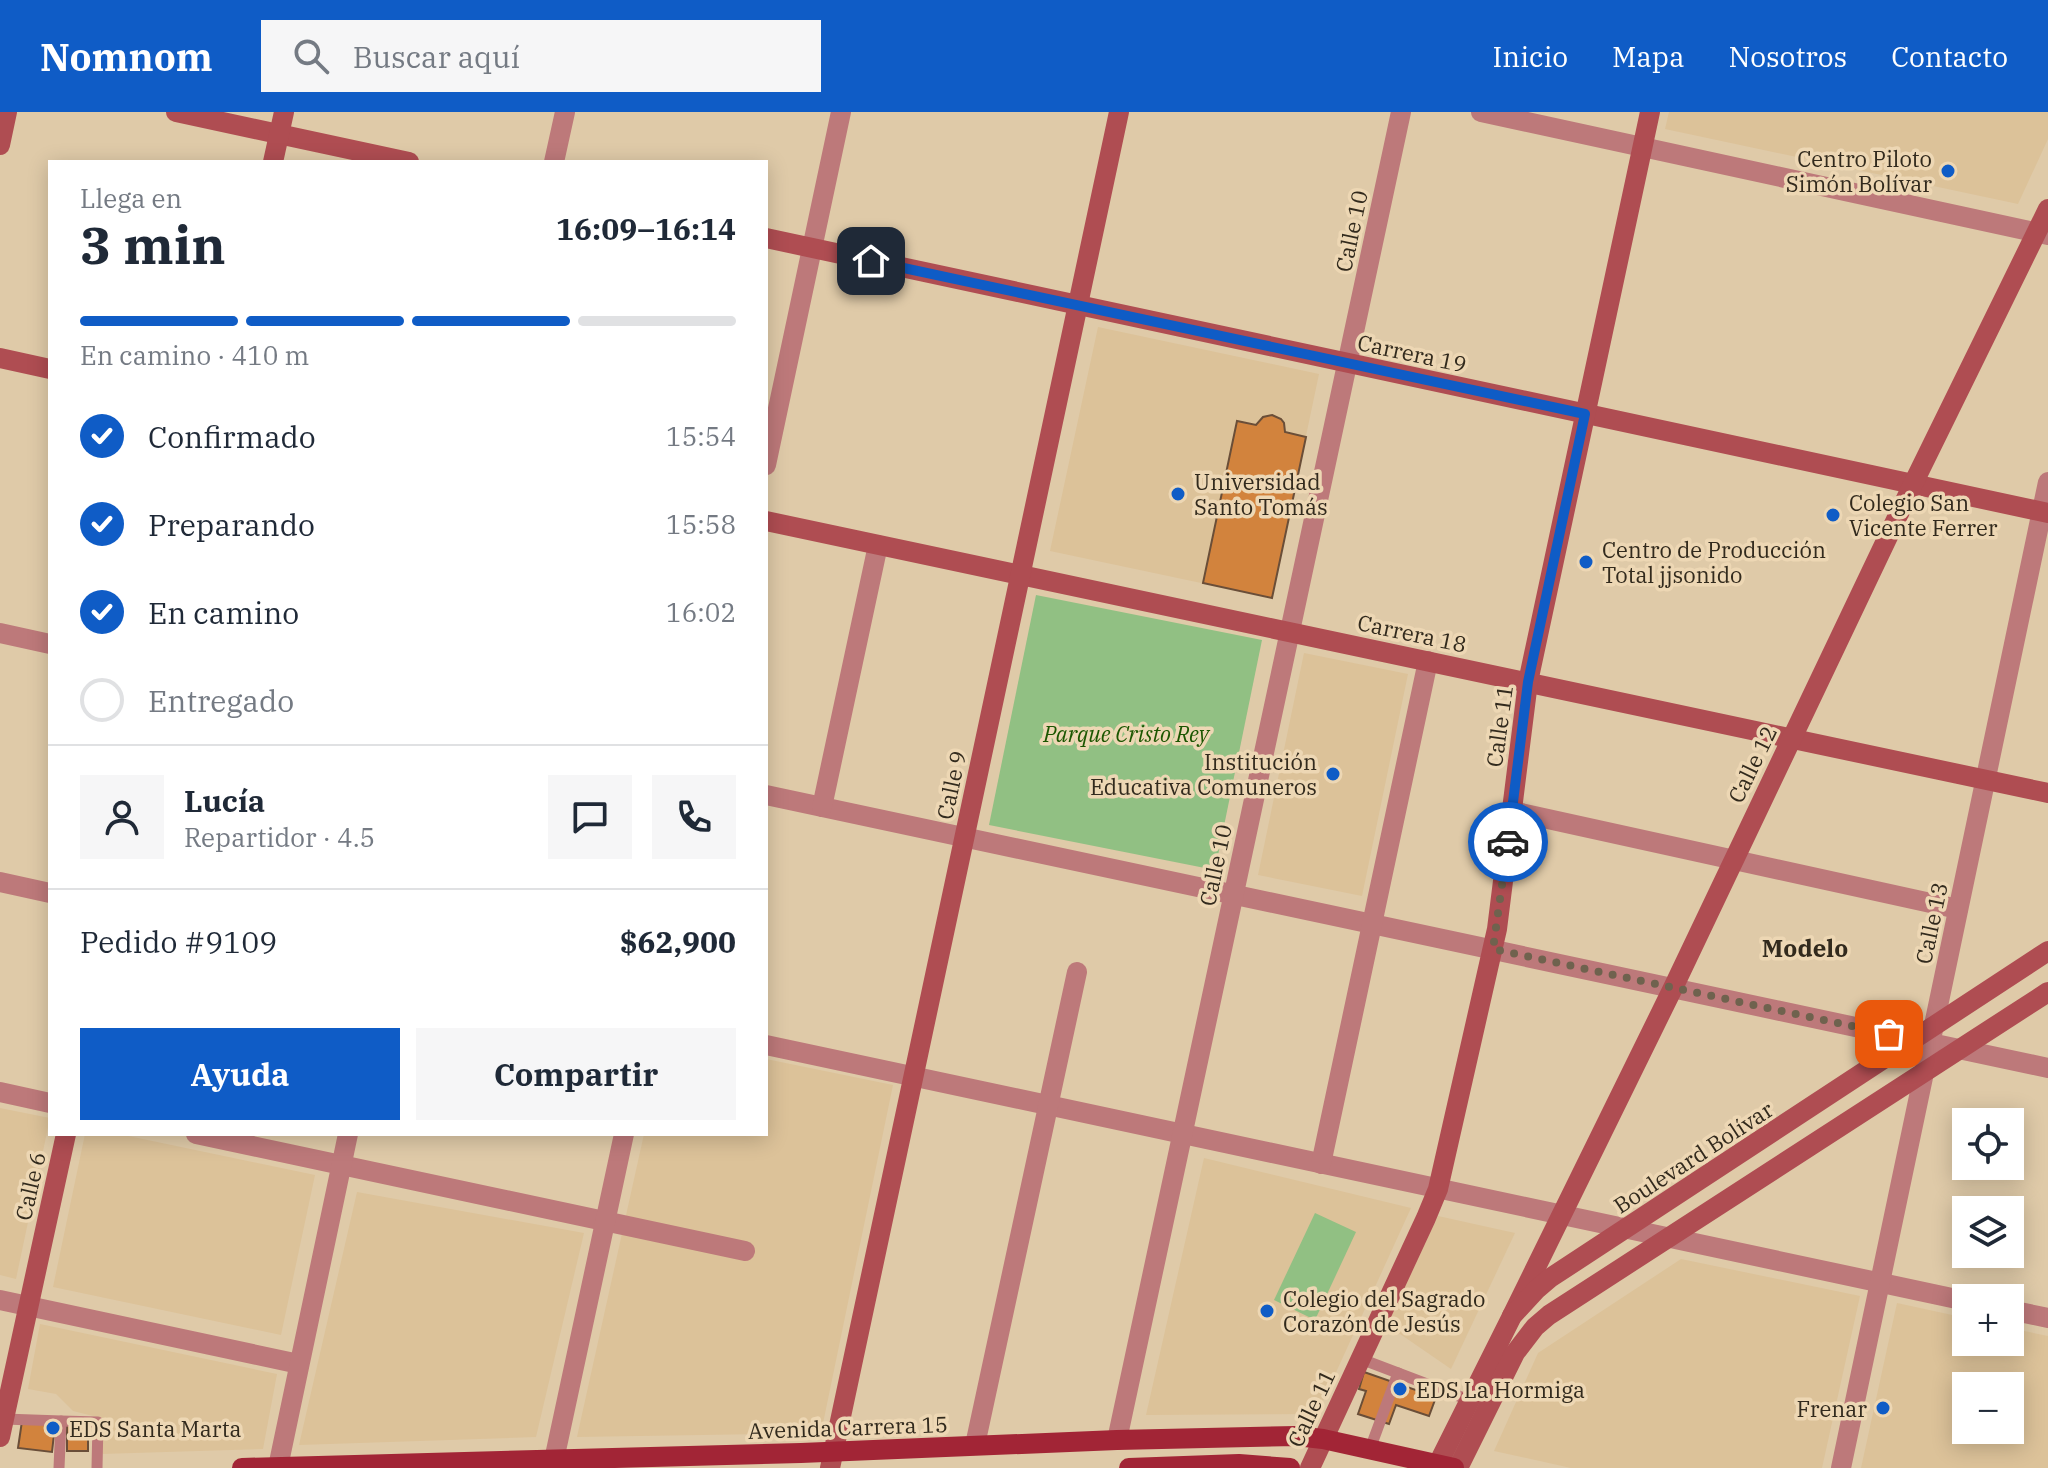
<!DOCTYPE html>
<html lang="es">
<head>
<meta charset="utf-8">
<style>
  body { margin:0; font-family:"IBM Plex Serif",serif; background:#f6f6f7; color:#1f2937; height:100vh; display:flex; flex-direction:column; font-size:30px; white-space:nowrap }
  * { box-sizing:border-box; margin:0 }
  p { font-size:26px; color:#747a83 }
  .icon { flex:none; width:44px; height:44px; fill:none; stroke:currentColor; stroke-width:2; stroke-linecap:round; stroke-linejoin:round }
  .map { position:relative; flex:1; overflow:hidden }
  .side { position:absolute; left:48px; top:48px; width:720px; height:976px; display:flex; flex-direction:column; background:#fff; border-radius:0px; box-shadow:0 4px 20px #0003 }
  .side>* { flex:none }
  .buttons { position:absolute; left:1952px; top:996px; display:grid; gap:16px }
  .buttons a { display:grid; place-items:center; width:72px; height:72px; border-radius:0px; background:#fff; box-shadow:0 4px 20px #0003; font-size:40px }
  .pin { position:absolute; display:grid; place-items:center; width:68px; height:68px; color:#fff; margin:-34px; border-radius:16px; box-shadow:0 4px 12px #0006 }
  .courier { position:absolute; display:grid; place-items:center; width:80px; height:80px; margin:-40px; border:6px solid #0f5cc6; border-radius:50%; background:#fff; color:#222; box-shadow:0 2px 10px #0007 }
  .head em { font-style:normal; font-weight:700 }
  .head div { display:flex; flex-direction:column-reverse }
  .head { display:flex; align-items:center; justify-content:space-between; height:136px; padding:0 32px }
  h1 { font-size:52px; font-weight:700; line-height:60px }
  .bar { display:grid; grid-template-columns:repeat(4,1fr); gap:12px 8px; align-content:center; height:96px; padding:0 32px }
  .bar i { height:10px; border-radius:6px; background:#e0e1e3 }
  .bar .on { background:#0f5cc6 }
  .bar p { grid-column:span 4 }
  .line { display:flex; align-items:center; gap:20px; padding:0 32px; border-top:2px solid #e0e1e3 }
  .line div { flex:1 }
  .round { display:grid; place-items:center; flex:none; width:84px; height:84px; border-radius:0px; background:#f6f6f7 }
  ol { padding:0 32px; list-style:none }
  li { display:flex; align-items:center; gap:24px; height:88px }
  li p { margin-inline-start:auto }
  li .icon { padding:8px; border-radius:50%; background:#0f5cc6; color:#fff; stroke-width:4 }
  li:last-child { color:#747a83 }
  li i { width:44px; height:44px; border:4px solid #e0e1e3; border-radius:50% }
  .button { display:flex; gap:16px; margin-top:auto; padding:16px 32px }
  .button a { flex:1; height:92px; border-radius:0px; background:#0f5cc6; color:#fff; font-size:32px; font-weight:700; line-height:92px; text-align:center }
  .button a+a { background:#f6f6f7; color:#1f2937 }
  header { display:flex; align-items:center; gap:48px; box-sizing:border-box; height:112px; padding:0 40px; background:#0f5cc6; color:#fff }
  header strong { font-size:38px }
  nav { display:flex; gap:44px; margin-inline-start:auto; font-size:28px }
  .search { width:560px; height:72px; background:#f6f6f7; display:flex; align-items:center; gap:20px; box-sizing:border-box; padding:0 28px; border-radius:0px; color:#747a83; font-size:30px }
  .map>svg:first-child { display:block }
  .built { fill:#dcc299; fill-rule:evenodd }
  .green { fill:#91c083 }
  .building { fill:#d2833d; stroke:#6a4e38; stroke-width:2 }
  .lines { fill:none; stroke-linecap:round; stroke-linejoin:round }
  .lane { stroke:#bd797a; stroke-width:11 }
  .street { stroke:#bd797a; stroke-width:20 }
  .secondary { stroke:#af4d52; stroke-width:20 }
  .primary { stroke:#a22536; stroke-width:20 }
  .done { stroke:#6f624e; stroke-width:8; stroke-dasharray:0 14.4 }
  .route { stroke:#0f5cc6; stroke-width:10 }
  .poi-dot { fill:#0f5cc6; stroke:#edd7b4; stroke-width:3 }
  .labels { text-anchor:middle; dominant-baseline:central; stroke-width:7; stroke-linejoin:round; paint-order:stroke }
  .poi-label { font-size:22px; fill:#322a1d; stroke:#edd7b4; text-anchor:start }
  .street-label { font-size:22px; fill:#322a1d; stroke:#edd7b4 }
  .park-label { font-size:22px; font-style:italic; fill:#1b5600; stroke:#edd7b4 }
  .neighbourhood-label { font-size:24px; font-weight:bold; fill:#322a1d; stroke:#edd7b4 }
</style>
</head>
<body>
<header>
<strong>Nomnom</strong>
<div class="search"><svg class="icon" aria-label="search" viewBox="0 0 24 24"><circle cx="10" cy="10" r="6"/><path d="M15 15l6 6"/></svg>Buscar aquí</div>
<nav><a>Inicio</a><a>Mapa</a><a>Nosotros</a><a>Contacto</a></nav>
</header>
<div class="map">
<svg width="2048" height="1356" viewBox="0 0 2048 1356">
  <rect width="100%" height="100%" fill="#dfcaa8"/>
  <!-- built -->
  <g class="built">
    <path d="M1669 0H2048V27L2018 92 1665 17Z"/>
    <path d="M1098 215 1319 262 1272 486 1050 439Z"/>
    <path d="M1304 541 1408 562 1362 784 1258 763Z"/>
    <path d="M766 947 893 973 821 1321 577 1325 644 1022H766Z"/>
    <path d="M0 996 50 1006 16 1167 0 1163Z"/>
    <path d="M85 1022H119L315 1063 281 1223 53 1175Z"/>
    <path d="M1204 1046 1411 1096 1317 1302 1146 1303Z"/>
    <path d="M357 1080 584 1121 536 1325 299 1333Z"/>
    <path d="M1438 1104 1515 1121 1451 1257 1387 1213Z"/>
    <path d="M1681 1147 1860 1184 1822 1356H1571L1494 1339 1538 1241Z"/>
    <path d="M1897 1191 1966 1206V1230H2010V1216L2048 1224V1356H1861ZM1966 1274H2010V1318H1966Z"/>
    <path d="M40 1212 277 1262 263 1337 101 1342 105 1307 73 1299 56 1282 28 1277Z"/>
  </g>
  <!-- green -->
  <g class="green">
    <path d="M1036 483 1262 528 1215 758 989 713Z"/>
    <path d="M1315 1101 1356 1120 1315 1208 1274 1188Z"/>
  </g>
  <!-- building -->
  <g class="building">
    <path d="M1272 303 1281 307 1284 311 1285 320 1306 325 1272 486 1203 471 1237 309 1256 313 1263 305Z"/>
    <path d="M1364 1260 1436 1285 1429 1304 1396 1293 1389 1312 1358 1302 1366 1279 1359 1277Z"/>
    <path d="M22 1309 55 1313 52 1340 18 1336Z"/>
    <rect x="67" y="1312" width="21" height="27"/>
  </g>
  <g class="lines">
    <!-- lane -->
    <g class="lane">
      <path d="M1361 1247 1469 1288"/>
      <path d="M4 1307 61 1309 59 1356"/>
      <path d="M61 1309 98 1310 97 1356"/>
      <path d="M1370 1337 1398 1261"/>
    </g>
    <!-- street -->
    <g class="street">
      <path d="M1481 0 2048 123"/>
      <path d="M554 50 565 0"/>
      <path d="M766 353 841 0"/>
      <path d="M0 521 50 532"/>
      <path d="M766 683 2048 956"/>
      <path d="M822 695 878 433"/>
      <path d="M1512 699 1958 797"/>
      <path d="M0 770 50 781"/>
      <path d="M766 933 1966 1189"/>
      <path d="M0 980 50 991"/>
      <path d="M196 1022 745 1139"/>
      <path d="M1321 1052 1428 549"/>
      <path d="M0 1188 299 1252"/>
      <path d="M2010 1198 2048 1206"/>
      <path d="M1117 1328 1401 0"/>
      <path d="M975 1333 1077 860"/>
      <path d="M554 1348 624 1022"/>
      <path d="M278 1355 348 1022"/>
      <path d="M1841 1356 2048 370"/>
    </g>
    <!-- secondary -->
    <g class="secondary">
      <path d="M176 0 409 50"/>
      <path d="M0 33 7 0"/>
      <path d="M273 50 284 0"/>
      <path d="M766 126 2048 401"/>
      <path d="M0 246 50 257"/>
      <path d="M766 409 2048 681"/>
      <path d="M1512 1204 1673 876 1913 372 2048 97"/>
      <path d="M0 1325 66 1022"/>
      <path d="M830 1356 1119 0"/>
      <path d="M1310 1356 1426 1106 1438 1077 1497 817 1528 570 1650 0"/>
      <path d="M1436 1356 1512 1204 1536 1178 1550 1166 2048 839"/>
      <path d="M1458 1356 1515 1241 1535 1215 1549 1203 2048 880"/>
    </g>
    <!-- primary -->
    <g class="primary">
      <path d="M242 1356 801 1341 1117 1328 1296 1324 1323 1327 1454 1356"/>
      <path d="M1129 1356 1239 1352 1290 1356"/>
    </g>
  </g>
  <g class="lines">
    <!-- done -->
    <path class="done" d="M1508 730 1493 837 1889 922"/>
    <!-- route -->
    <path class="route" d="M871 149 1585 302 1528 570 1508 730"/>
  </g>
  <!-- markers -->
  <g class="poi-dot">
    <circle cx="1948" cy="59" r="8"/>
    <circle cx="1178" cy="382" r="8"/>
    <circle cx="1833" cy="403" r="8"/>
    <circle cx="1586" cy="450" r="8"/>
    <circle cx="1333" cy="662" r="8"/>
    <circle cx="1267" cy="1199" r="8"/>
    <circle cx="1400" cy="1277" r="8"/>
    <circle cx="1883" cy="1296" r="8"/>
    <circle cx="53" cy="1316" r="8"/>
  </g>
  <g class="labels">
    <!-- poi labels -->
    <g class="poi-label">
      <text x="1932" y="46" text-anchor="end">Centro Piloto<tspan x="1932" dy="25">Simón Bolívar</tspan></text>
      <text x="1194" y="369">Universidad<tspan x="1194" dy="25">Santo Tomás</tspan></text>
      <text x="1849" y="390">Colegio San<tspan x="1849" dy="25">Vicente Ferrer</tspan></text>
      <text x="1602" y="437">Centro de Producción<tspan x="1602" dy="25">Total jjsonido</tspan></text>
      <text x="1317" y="649" text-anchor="end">Institución<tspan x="1317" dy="25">Educativa Comuneros</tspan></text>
      <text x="1283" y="1186">Colegio del Sagrado<tspan x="1283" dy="25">Corazón de Jesús</tspan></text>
      <text x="1416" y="1277">EDS La Hormiga</text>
      <text x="1867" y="1296" text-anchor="end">Frenar</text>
      <text x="69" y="1316">EDS Santa Marta</text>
    </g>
    <!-- street labels -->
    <g class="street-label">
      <text transform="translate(1351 119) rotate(-78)">Calle 10</text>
      <text transform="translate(1412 241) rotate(12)">Carrera 19</text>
      <text transform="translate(1412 521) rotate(12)">Carrera 18</text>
      <text transform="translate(1499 614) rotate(-82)">Calle 11</text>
      <text transform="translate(1752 652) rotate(-64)">Calle 12</text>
      <text transform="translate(951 673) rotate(-78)">Calle 9</text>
      <text transform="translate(1215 753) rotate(-78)">Calle 10</text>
      <text transform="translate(1931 811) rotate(-78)">Calle 13</text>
      <text transform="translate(1693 1045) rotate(-33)">Boulevard Bolívar</text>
      <text transform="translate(30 1074) rotate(-77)">Calle 6</text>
      <text transform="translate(1311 1296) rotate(-65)">Calle 11</text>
      <text transform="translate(848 1315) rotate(-2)">Avenida Carrera 15</text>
    </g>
    <!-- park labels -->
    <g class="park-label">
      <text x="1126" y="621">Parque Cristo Rey</text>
    </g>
    <!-- neighbourhood labels -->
    <g class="neighbourhood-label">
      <text x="1805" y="836">Modelo</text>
    </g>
  </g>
</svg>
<div class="buttons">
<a><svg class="icon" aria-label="locate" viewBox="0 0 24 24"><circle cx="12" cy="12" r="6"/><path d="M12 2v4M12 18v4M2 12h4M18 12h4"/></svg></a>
<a><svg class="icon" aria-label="layers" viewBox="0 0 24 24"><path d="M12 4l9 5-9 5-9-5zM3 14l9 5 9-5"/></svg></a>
<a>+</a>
<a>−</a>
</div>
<div class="pin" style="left:1889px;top:922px;background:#ea580c"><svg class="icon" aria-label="bag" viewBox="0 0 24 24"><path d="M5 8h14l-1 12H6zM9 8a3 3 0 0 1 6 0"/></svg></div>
<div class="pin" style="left:871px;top:149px;background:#1f2937"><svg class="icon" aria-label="home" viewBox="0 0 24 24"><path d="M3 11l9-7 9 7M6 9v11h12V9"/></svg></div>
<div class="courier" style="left:1508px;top:730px"><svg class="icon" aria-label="car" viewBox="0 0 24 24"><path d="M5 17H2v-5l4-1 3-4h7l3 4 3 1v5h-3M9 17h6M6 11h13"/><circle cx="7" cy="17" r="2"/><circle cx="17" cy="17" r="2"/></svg></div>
<section class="side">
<div class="head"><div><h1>3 min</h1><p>Llega en</p></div><em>16:09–16:14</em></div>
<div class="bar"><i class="on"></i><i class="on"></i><i class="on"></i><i></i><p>En camino · 410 m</p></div>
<ol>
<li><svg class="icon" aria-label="check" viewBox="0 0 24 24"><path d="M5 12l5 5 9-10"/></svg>Confirmado<p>15:54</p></li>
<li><svg class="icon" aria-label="check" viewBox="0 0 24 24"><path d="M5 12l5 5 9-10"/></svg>Preparando<p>15:58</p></li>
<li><svg class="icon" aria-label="check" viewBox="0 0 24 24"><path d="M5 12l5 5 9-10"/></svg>En camino<p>16:02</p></li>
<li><i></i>Entregado</li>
</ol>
<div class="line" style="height:144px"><a class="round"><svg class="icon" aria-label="person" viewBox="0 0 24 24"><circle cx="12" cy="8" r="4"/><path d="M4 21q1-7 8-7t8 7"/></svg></a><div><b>Lucía</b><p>Repartidor · 4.5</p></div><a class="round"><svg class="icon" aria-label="chat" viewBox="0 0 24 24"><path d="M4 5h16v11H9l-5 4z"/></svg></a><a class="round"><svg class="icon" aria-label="phone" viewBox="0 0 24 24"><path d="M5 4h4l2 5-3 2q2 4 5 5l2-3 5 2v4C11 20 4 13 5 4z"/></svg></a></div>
<div class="line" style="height:104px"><div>Pedido #9109</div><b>$62,900</b></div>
<div class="button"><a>Ayuda</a><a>Compartir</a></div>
</section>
</div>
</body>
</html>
